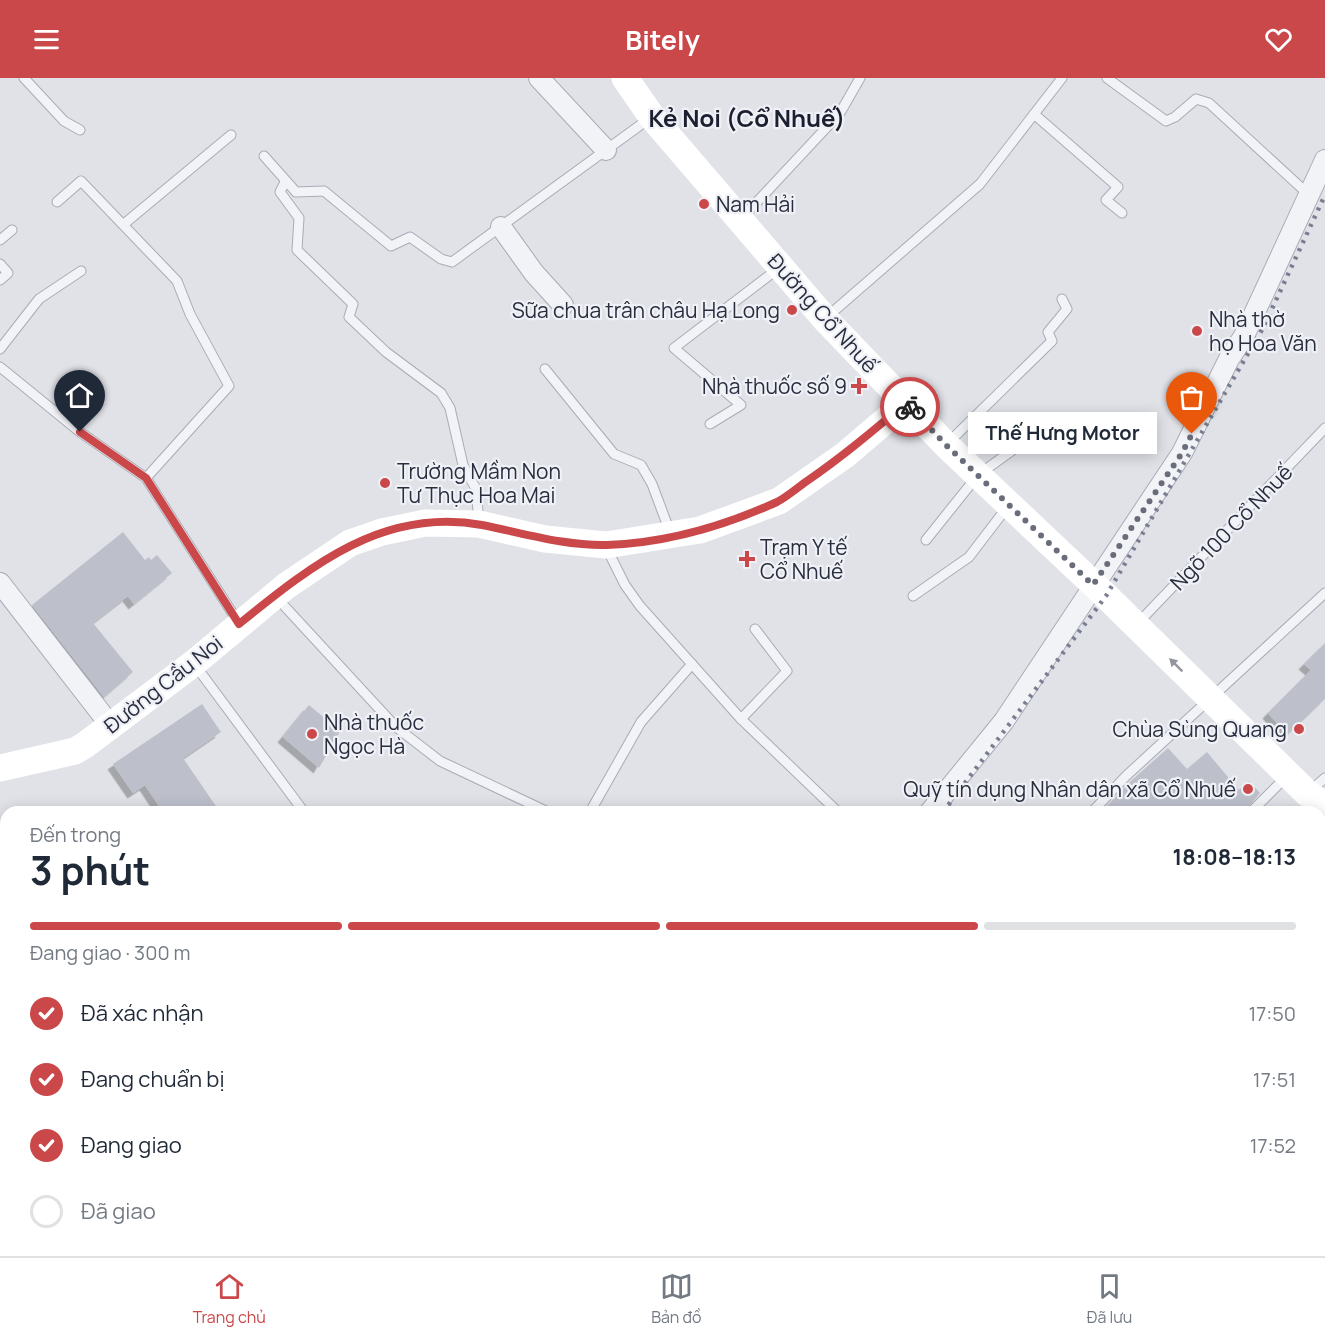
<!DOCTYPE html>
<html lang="vi">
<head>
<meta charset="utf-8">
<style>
  body { margin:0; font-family:Manrope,sans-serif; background:#f6f6f7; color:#1f2937; height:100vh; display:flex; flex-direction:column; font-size:22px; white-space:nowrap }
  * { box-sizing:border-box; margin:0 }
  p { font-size:20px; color:#747a83 }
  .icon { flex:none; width:33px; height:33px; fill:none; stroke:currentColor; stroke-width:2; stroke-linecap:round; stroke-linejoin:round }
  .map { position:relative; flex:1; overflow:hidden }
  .side { position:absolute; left:0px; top:728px; width:1326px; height:452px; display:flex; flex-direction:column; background:#fff; border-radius:18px 18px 0 0; box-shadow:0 3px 15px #0003 }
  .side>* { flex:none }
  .pin { position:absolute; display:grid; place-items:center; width:51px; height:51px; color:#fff; margin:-62px -26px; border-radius:50% 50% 50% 0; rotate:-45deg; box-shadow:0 0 6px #0007 }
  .pin .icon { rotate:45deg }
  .courier { position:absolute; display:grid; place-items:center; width:60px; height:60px; margin:-30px; border:4px solid #ca484a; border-radius:50%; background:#fff; color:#222; box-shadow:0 2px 8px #0007 }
  .bubble { position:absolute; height:42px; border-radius:0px; background:#fff; box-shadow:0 3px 15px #0003; font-size:20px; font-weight:700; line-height:42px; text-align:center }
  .overview em { font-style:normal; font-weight:700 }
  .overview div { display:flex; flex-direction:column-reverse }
  .overview { display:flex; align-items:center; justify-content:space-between; height:102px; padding:0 30px }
  h1 { font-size:39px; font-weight:700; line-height:45px }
  .bar { display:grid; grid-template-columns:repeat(4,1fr); gap:9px 6px; align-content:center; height:72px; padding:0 30px }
  .bar i { height:8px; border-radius:4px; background:#e0e1e3 }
  .bar .current { background:#ca484a }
  .bar p { grid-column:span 4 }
  ol { padding:0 30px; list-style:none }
  li { display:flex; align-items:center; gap:18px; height:66px }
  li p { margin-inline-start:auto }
  li .icon { padding:6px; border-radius:50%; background:#ca484a; color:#fff; stroke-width:4 }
  li:last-child { color:#747a83 }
  li i { width:33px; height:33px; border:3px solid #e0e1e3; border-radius:50% }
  header { display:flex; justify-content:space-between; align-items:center; height:78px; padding:0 30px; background:#ca484a; color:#fff; font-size:27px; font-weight:700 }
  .menu { display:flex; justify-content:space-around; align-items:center; height:84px; border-top:2px solid #e0e1e3; background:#fff; font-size:16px; color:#747a83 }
  .menu a { display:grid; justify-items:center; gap:3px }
  .menu .current { color:#ca484a }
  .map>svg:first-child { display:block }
  .green { fill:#c3d2c1 }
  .building { fill:#bdc0cb; filter:url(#shadow) }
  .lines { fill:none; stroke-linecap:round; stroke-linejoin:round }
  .lane-casing { stroke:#a9acb5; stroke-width:11 }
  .street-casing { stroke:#a9acb5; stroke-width:22 }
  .lane { stroke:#f2f3f7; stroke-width:9 }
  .street { stroke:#f2f3f7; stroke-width:20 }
  .secondary { stroke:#fff; stroke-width:27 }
  .rail { stroke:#797f91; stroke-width:4.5; stroke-dasharray:3 6; stroke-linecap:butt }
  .oneway { fill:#94969f }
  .done { stroke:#696d7a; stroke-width:6; stroke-dasharray:0 10.8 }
  .route { stroke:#ca484a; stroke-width:8 }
  .poi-dot { fill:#ca484a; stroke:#eff1f6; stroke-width:2 }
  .labels { text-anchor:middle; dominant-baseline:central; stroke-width:4.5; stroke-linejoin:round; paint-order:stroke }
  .poi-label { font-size:21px; fill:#292e3f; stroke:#eff1f6; text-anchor:start }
  .street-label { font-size:21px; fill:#292e3f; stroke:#eff1f6 }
  .quarter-label { font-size:24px; font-weight:bold; fill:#1b1f30; stroke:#eff1f6 }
</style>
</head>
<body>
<header><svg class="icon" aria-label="menu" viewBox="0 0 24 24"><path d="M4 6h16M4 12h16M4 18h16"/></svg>Bitely<svg class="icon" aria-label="heart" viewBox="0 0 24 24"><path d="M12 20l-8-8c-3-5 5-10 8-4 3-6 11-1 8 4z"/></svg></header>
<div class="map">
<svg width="1325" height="1178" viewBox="0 0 1325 1178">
  <defs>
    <filter id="shadow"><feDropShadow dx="-5.5" dy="5.5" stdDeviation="0" flood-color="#0004"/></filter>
  </defs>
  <rect width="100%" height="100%" fill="#e0e2e8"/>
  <!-- green -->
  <path class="green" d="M6 983V1052L0 1054V985Z"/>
  <!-- building -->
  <g class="building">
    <path d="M123 454 145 482 149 479 151 482 157 477 172 495 134 526 128 518 93 545 133 594 104 619 32 527Z"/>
    <path d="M1325 565V621L1287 657 1268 635 1311 592 1304 586Z"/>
    <path d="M202 626 221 654 183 680 220 734H163L145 707 133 715 113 686Z"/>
    <path d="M309 627 340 653 319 690 283 659Z"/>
    <path d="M1168 670 1187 691 1207 674 1239 712 1249 703 1260 715 1244 734H1102L1131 703Z"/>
  </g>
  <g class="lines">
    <!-- lane casing -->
    <g class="lane-casing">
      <g id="lane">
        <path d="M24 0 64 43 80 52"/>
        <path d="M1107 0 1166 43 1175 39 1196 21 1209 25 1308 116"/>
        <path d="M1034 36 1118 109 1106 122 1122 135"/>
        <path d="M264 78 296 114 324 113 391 168 410 159 441 181 452 184 650 40"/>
        <path d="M285 104 280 114 299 140 297 172 353 226 349 239 386 274 441 315 450 330 463 387 476 411 479 444"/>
        <path d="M57 124 81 103 177 203 190 236 229 308 146 400"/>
        <path d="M742 140 840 35 860 0"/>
        <path d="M124 146 231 57"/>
        <path d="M0 162 12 152"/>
        <path d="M0 186 8 195 0 202"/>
        <path d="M827 239 980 106 1062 0"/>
        <path d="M0 271 39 221 81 193"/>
        <path d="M0 289 80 354 146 400 238 544"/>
        <path d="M545 291 614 376 641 387 652 406 670 454"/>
        <path d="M710 346 741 327 674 270 779 190"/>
        <path d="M948 365 1052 263 1048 254 1067 231 1062 221"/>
        <path d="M926 462 978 397 1042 351 1051 357"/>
        <path d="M607 471 625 507 640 528 741 641 838 734"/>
        <path d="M913 518 969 479 1008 428"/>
        <path d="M276 519 396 649 440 683 548 734"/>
        <path d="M1138 545 1325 350"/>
        <path d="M195 587 304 734"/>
        <path d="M741 641 787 593 755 551"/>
        <path d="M1309 714 1325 700"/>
        <path d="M590 734 641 644 692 586"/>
        <path d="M1092 734 1126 698 1325 515"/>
        <path d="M1251 734 1286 699"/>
        <path d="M1320 853 1325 849"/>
        <path d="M1320 990 1325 988"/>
        <path d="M1320 1170 1325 1174"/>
        <path d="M169 1173 173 1178"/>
        <path d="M313 1173 317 1178"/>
        <path d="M464 1173 468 1178"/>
        <path d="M604 1173 607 1178"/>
        <path d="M742 1173 745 1178"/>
        <path d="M839 1173 842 1178"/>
        <path d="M576 1178 582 1173"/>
        <path d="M1053 1178 1061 1173"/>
      </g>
    </g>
    <!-- street casing -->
    <g class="street-casing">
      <g id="street">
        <path d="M539 0 606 72"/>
        <path d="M501 149 534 195 563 227"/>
        <path d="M0 505 111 648"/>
        <path d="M930 734 1004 643 1182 375 1229 281 1244 258 1325 82"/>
        <path d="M510 1178 516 1173"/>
      </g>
    </g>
    <!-- lane -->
    <use href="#lane" class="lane"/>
    <!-- street -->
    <use href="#street" class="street"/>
    <!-- secondary -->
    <g class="secondary">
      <path d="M625 0 652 39 825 241 946 367 1106 518 1307 715 1325 728"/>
      <path d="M0 690 75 673 85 667 194 585 286 508 350 465 382 454 425 445 479 446 545 461 606 467 700 452 779 423 845 377 906 325"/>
    </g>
    <!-- rail -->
    <g class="rail">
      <path d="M943 734 1106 518 1263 250 1325 117"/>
      <path d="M531 1178 537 1173"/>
    </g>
  </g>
  <!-- one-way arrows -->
  <defs><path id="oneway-solid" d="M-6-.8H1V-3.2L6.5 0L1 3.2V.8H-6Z" transform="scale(1.5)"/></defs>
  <use class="oneway" href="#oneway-solid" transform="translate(1176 587) rotate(-135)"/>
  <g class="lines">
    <!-- done -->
    <path class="done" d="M910 329 946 367 1093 507 1182 375 1192 356"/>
    <!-- route -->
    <path class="route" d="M80 354 146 400 239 546C311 488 383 429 482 447 523 455 564 468 607 467 665 465 724 448 777 424 787 419 797 410 807 403 842 379 874 352 906 325L910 329"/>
  </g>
  <!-- markers -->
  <g class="poi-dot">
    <circle cx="704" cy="126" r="6"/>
    <circle cx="792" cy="232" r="6"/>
    <circle cx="1197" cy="253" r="6"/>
    <path d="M856 299h6v6h6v6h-6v6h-6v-6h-6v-6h6z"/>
    <circle cx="385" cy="405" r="6"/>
    <path d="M744 472h6v6h6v6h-6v6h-6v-6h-6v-6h6z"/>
    <circle cx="1299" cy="651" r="6"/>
    <circle cx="312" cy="656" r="6"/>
    <circle cx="1248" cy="711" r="6"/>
  </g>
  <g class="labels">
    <!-- poi labels -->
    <g class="poi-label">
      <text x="716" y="126">Nam Hải</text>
      <text x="780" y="232" text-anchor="end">Sữa chua trân châu Hạ Long</text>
      <text x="1209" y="241">Nhà thờ<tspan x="1209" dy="24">họ Hoa Văn</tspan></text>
      <text x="847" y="308" text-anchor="end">Nhà thuốc số 9</text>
      <text x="397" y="393">Trường Mầm Non<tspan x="397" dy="24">Tư Thục Hoa Mai</tspan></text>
      <text x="760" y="469">Trạm Y tế<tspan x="760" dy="24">Cổ Nhuế</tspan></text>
      <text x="324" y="644">Nhà thuốc<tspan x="324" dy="24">Ngọc Hà</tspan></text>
      <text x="1287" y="651" text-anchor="end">Chùa Sùng Quang</text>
      <text x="1236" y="711" text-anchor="end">Quỹ tín dụng Nhân dân xã Cổ Nhuế</text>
    </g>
    <!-- street labels -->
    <g class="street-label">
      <text transform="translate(823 235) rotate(48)">Đường Cổ Nhuế</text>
      <text transform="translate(1231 449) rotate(-46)">Ngõ 100 Cổ Nhuế</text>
      <text transform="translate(163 606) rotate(-38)">Đường Cầu Noi</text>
    </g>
    <!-- quarter labels -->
    <g class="quarter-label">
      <text x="747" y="39">Kẻ Noi (Cổ Nhuế)</text>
    </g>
  </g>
</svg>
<div class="pin" style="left:1192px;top:356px;background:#ea580c"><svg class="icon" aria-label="bag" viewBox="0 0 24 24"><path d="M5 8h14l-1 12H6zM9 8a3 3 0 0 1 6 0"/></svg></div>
<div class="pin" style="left:80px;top:354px;background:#1f2937"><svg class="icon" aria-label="home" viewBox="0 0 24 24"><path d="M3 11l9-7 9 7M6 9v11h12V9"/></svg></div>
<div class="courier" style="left:910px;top:329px"><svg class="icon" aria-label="bike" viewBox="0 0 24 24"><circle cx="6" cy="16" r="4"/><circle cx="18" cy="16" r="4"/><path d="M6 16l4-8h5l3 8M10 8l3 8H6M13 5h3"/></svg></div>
<div class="bubble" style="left:968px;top:334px;width:189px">Thế Hưng Motor</div>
<section class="side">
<div class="overview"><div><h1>3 phút</h1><p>Đến trong</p></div><em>18:08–18:13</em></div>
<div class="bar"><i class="current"></i><i class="current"></i><i class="current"></i><i></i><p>Đang giao · 300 m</p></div>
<ol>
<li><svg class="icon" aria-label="check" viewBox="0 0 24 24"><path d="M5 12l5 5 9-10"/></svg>Đã xác nhận<p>17:50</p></li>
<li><svg class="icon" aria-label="check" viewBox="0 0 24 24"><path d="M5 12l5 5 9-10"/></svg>Đang chuẩn bị<p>17:51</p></li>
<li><svg class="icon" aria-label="check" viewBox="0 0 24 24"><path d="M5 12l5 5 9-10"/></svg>Đang giao<p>17:52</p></li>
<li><i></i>Đã giao</li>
</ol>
</section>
</div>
<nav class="menu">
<a class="current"><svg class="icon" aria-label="home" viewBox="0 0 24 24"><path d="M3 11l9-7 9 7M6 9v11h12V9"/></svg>Trang chủ</a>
<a><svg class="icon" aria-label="map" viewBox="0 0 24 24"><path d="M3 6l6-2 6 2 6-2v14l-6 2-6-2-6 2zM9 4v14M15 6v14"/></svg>Bản đồ</a>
<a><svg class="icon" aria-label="saved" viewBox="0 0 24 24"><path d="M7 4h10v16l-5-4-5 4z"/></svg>Đã lưu</a>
</nav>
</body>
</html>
